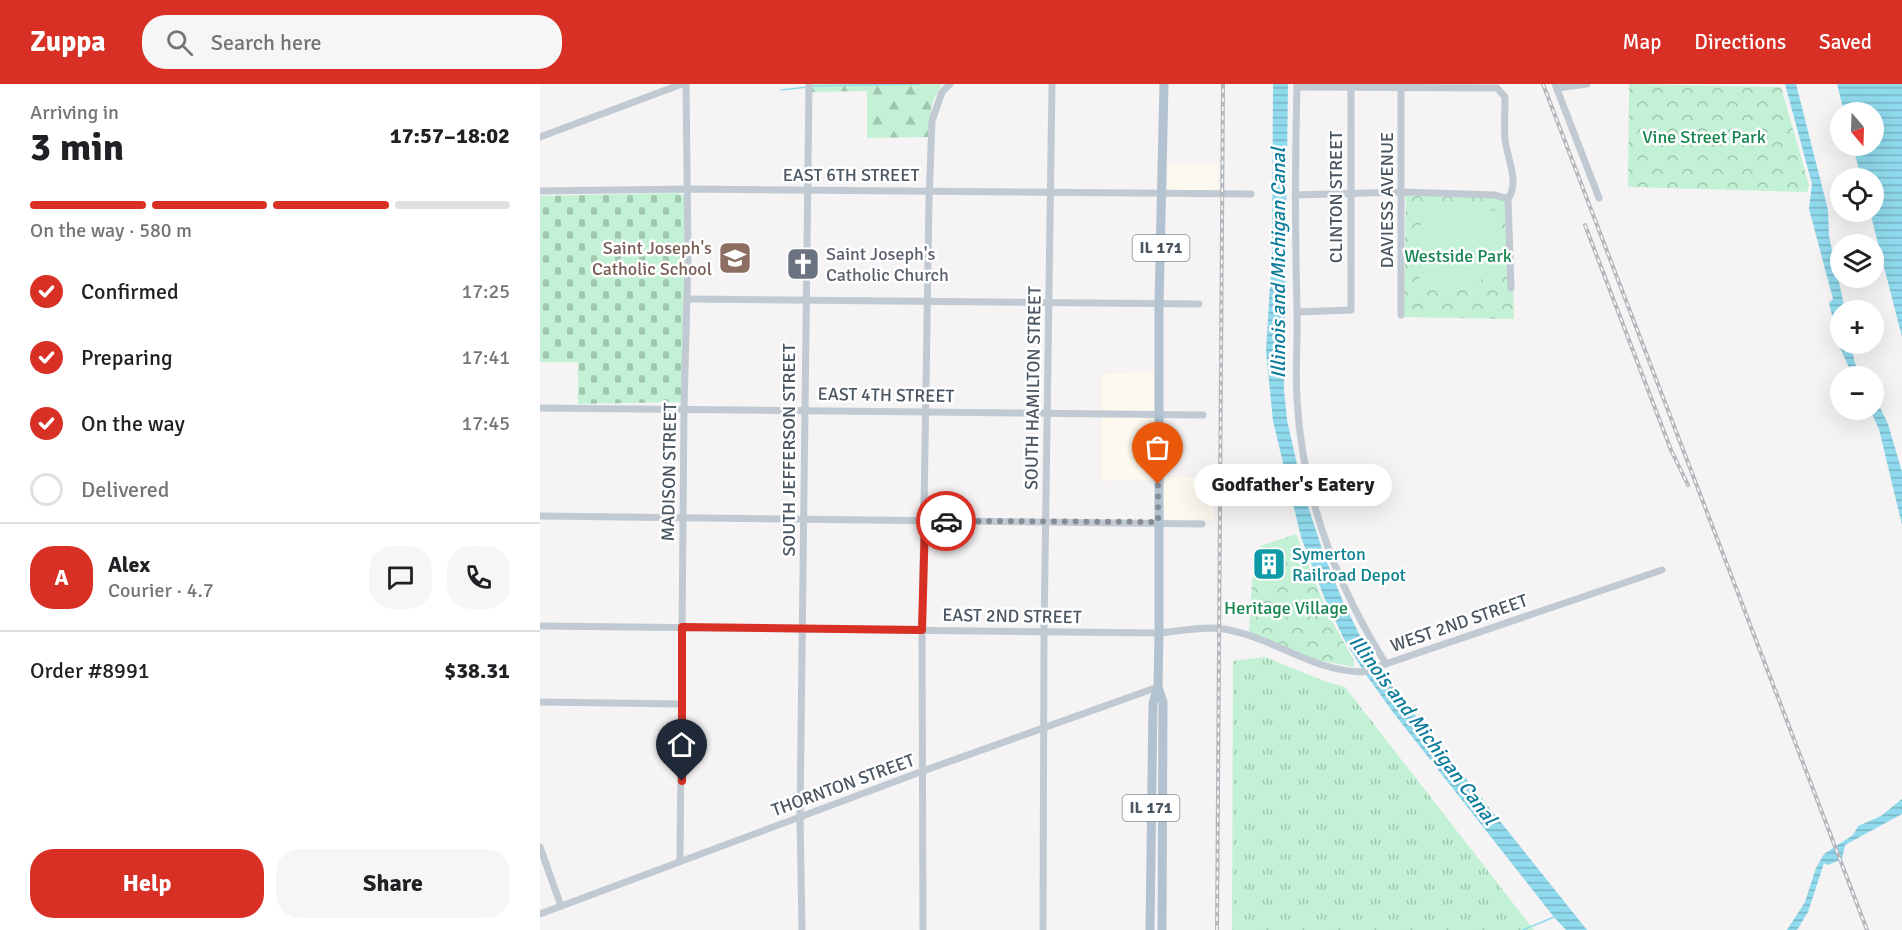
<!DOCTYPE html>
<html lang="en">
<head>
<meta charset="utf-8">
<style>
  body { margin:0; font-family:Signika,sans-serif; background:#f6f6f6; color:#202124; height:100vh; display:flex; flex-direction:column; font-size:22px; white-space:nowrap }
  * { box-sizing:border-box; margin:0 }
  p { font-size:20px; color:#757577 }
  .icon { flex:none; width:33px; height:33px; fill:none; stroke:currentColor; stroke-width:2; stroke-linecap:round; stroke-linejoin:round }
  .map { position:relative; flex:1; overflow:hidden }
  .sheet { display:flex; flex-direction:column; background:#fff; width:540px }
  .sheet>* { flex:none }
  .needle { width:39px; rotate:161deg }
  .tools { position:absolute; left:1290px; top:18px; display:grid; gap:12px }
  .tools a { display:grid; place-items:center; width:54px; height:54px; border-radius:50%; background:#fff; box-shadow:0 6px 24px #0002; font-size:30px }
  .pin { position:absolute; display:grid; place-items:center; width:51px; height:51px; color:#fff; margin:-62px -26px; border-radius:50% 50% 50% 0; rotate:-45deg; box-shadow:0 0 6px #0007 }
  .pin .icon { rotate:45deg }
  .courier { position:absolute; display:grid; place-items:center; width:60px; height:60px; margin:-30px; border:4px solid #d93025; border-radius:50%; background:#fff; color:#222; box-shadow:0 2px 8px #0007 }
  .bubble { position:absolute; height:42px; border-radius:21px; background:#fff; box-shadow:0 6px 24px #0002; font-size:20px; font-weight:700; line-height:42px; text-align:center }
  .summary em { font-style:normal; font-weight:700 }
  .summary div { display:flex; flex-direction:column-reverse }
  .summary { display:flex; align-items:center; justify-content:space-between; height:102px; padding:0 30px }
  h1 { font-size:39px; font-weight:700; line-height:45px }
  .bar { display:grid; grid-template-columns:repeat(4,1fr); gap:9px 6px; align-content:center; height:72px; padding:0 30px }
  .bar i { height:8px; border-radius:4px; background:#e0e0e0 }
  .bar .selected { background:#d93025 }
  .bar p { grid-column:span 4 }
  .line { display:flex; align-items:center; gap:15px; padding:0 30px; border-top:2px solid #e0e0e0 }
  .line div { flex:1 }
  .round { display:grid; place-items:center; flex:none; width:63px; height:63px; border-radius:24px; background:#f6f6f6 }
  ol { padding:0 30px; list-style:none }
  li { display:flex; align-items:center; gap:18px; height:66px }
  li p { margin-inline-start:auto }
  li .icon { padding:6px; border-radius:50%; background:#d93025; color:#fff; stroke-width:4 }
  li:last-child { color:#757577 }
  li i { width:33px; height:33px; border:3px solid #e0e0e0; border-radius:50% }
  .button { display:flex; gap:12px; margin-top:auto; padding:12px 30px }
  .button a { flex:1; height:69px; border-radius:24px; background:#d93025; color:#fff; font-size:24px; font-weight:700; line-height:69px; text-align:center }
  .button a+a { background:#f6f6f6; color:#202124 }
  header { display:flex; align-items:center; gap:36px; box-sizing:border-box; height:84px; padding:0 30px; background:#d93025; color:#fff }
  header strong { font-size:28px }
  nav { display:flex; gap:33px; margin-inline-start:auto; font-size:21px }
  .search { width:420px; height:54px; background:#f6f6f6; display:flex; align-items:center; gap:15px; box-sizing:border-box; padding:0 21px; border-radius:24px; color:#757577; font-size:22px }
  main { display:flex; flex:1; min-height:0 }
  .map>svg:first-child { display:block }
  .commercial { fill:#fdf9ef }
  .grass { fill:url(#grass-tufts) }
  .forest { fill:url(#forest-firs) }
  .cemetery { fill:url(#cemetery-stones) }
  .park { fill:url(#park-crowns) }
  .garden { fill:#c3f1d5 }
  .water { fill:url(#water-rules) }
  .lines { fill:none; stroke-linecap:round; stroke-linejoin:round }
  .stream { stroke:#90daee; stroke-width:1.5 }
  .minor { stroke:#c1cad2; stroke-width:7 }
  .major { stroke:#b3c2d1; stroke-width:9 }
  .rail-casing { stroke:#b5b8bd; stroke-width:4 }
  .rail { stroke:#fff; stroke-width:1.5; stroke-dasharray:4.5; stroke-linecap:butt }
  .done { stroke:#868d94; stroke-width:6; stroke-dasharray:0 10.8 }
  .route { stroke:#d93025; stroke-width:8 }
  .labels { text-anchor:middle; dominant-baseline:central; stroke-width:5; stroke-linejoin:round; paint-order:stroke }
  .shield { fill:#fff; stroke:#808990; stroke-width:1.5 }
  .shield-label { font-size:16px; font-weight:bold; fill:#4a5661 }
  .park-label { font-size:18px; fill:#17864f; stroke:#fff }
  .street-label { font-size:18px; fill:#4a5661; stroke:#fff }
  .education-label { font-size:18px; fill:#785e54; stroke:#fff; text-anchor:end }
  .worship-label { font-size:18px; fill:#5b616d; stroke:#fff; text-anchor:start }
  .culture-label { font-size:18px; fill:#0d838f; stroke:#fff; text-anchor:start }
  .water-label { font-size:20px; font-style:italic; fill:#0c7c9b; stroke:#fff }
</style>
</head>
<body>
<header>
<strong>Zuppa</strong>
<div class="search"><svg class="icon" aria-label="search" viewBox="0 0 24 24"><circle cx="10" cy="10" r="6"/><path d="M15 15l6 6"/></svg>Search here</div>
<nav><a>Map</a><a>Directions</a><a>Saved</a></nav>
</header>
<main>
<section class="sheet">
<div class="summary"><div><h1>3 min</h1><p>Arriving in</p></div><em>17:57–18:02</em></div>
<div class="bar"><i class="selected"></i><i class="selected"></i><i class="selected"></i><i></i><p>On the way · 580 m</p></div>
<ol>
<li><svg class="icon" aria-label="check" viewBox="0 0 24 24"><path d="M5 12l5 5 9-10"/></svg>Confirmed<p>17:25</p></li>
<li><svg class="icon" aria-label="check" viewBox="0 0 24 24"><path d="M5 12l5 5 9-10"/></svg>Preparing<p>17:41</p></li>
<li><svg class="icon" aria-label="check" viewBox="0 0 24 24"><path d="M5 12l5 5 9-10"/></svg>On the way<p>17:45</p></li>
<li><i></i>Delivered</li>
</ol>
<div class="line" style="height:108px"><b class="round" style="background:#d93025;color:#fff">A</b><div><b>Alex</b><p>Courier · 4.7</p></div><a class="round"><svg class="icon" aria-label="chat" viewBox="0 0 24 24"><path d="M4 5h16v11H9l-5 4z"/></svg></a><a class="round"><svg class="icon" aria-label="phone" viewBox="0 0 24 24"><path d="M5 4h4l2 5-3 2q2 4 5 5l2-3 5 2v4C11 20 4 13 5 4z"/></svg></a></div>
<div class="line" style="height:78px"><div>Order #8991</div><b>$38.31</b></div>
<div class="button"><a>Help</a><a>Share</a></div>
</section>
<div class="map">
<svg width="1362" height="846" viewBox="0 0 1362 846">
  <defs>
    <pattern id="grass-tufts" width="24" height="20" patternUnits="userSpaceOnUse" patternTransform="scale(1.5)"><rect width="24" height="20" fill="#c3f1d5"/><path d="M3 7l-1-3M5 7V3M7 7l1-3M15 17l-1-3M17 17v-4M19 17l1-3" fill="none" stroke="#a0c6b0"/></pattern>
    <pattern id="forest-firs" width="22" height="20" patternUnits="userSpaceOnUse" patternTransform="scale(1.5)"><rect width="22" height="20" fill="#c3f1d5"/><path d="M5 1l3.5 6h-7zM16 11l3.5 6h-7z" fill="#a0c6b0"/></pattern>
    <pattern id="cemetery-stones" width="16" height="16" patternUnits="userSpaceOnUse" patternTransform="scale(1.5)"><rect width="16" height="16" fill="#c3f1d5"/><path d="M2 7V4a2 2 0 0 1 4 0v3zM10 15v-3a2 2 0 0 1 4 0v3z" fill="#a0c6b0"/></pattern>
    <pattern id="park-crowns" width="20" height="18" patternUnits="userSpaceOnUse" patternTransform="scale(1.5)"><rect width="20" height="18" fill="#c3f1d5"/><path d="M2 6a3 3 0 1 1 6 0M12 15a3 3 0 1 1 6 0" fill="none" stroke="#a0c6b0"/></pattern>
    <pattern id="water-rules" width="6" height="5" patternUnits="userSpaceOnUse" patternTransform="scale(1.5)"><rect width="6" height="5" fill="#90daee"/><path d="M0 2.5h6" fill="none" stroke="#78b4c4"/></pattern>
  </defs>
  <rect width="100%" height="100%" fill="#f5f3f3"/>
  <!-- commercial -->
  <g class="commercial">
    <path d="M628 81H678V107L628 106Z"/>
    <path d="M615 289V396L562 397V290Z"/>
    <path d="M623 393 674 394V435H624Z"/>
  </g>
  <!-- grass -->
  <path class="grass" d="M725 573 784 597 805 603 994 846H692L693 577Z"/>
  <!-- forest -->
  <path class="forest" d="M273 0H402L392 19 388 53 327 54V7L272 8Z"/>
  <!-- cemetery -->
  <path class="cemetery" d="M137 109 143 111 145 116 142 318 38 320V278H0V112Z"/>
  <!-- park -->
  <g class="park">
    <path d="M1089 0 1241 3 1269 101 1267 108 1088 103Z"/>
    <path d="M866 105 970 110 974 235 864 233Z"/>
    <path d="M756 450 788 530 813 575 814 583 773 575 709 548 712 497 720 462Z"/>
  </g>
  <!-- garden -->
  <path class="garden" d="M887 122 962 127 961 183 951 193 939 196 935 202 879 206 881 128Z"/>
  <!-- water -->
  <g class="water">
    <path d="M733 0H748L744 306 747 336 763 407 784 471 802 515 822 556 852 602 1047 846H1026L1014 833 855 631 824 588 804 555 784 513 761 453 733 337 726 267 732 169Z"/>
    <path d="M1245 0H1256L1288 126 1289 152 1305 226H1300V260H1311L1315 280 1323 292H1313L1300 264 1289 219 1293 215 1269 125 1272 100Z"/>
    <path d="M1297 0H1362V253L1330 128H1334V94H1321L1313 62H1334V28H1304Z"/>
    <path d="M1334 311 1348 340 1362 388V441L1339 345 1330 326H1334Z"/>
    <path d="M1362 715V730L1305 761 1302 775 1288 781 1284 779 1268 828 1257 846H1247L1265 818 1276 784 1284 770 1313 751 1318 742 1341 732Z"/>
  </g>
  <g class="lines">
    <!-- stream -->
    <g class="stream">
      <path d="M272 2 380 0"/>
      <path d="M241 6 267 3"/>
      <path d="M983 846 1014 833"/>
    </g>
    <!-- minor -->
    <g class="minor">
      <path d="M757 0C755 75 755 149 757 224 758 254 755 284 757 315 762 410 796 500 846 580"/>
      <path d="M861 0V231"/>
      <path d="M1015 0 1059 114"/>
      <path d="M757 3 957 4 965 13C965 27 964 41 965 55 967 74 980 98 968 115L971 204"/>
      <path d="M1017 4 1047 0"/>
      <path d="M0 53 142 0"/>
      <path d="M0 107 149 105 711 110"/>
      <path d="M755 111 863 108 955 111 968 115"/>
      <path d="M148 215 659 220"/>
      <path d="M757 228 811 226V1"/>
      <path d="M0 324 663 331"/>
      <path d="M0 432 662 440"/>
      <path d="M0 542 619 549C640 547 664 542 684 545 733 553 771 587 822 588L1122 486"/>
      <path d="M0 618 141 620"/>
      <path d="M0 763 21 822"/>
      <path d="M140 777 144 324 148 173 146 0"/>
      <path d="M0 830 383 687 618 603"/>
      <path d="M262 846 260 733 269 0"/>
      <path d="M383 846 382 547 389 116 392 37 402 8 410 0"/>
      <path d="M503 846 504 548 512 0"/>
    </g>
    <!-- major -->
    <g class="major">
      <path d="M618 603 623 618 622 846"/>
      <path d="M610 846 613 619 618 603 619 549V219L624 0"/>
    </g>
    <!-- rail casing -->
    <g class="rail-casing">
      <g id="rail">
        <path d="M1003 0 1327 846"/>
        <path d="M1045 141 1131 366 1148 401"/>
        <path d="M677 846 683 0"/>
      </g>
    </g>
    <!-- rail -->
    <use href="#rail" class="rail"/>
  </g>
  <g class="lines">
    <!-- done -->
    <path class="done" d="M406 437 618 438V400"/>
    <!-- route -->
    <path class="route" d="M142 697V543L382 546 385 437H406"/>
  </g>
  <!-- icons -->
  <defs>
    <g id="school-square" transform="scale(1.725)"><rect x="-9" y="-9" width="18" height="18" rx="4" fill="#8d6e63" stroke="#fff"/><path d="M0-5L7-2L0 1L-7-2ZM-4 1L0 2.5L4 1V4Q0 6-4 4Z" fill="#fff"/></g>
    <g id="church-square" transform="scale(1.725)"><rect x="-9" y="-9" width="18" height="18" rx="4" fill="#6b7280" stroke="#fff"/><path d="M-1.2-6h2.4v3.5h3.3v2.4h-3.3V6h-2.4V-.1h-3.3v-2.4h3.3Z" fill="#fff"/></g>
    <g id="building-square" transform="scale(1.725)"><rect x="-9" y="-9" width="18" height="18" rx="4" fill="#0f9aa8" stroke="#fff"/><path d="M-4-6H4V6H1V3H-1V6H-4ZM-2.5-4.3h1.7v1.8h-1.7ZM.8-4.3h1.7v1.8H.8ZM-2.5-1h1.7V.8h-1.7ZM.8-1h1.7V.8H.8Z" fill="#fff"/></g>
  </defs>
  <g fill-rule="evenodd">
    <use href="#school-square" x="195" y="174"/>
    <use href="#church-square" x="263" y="180"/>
    <use href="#building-square" x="729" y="480"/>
  </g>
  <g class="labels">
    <!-- shield labels -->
    <g class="shield">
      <rect x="592.5" y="151" width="57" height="26" rx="4.5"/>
      <rect x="582.5" y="711" width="57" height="26" rx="4.5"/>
    </g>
    <g class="shield-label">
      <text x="621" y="164">IL 171</text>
      <text x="611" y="724">IL 171</text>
    </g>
    <!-- park labels -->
    <g class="park-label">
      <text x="1164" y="53">Vine Street Park</text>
      <text x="918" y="172">Westside Park</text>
      <text x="746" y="524">Heritage Village</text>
    </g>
    <!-- street labels -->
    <g class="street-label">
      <text x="311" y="91">EAST 6TH STREET</text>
      <text transform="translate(796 113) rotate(-90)">CLINTON STREET</text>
      <text transform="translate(847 116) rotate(-90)">DAVIESS AVENUE</text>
      <text transform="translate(493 304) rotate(-89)">SOUTH HAMILTON STREET</text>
      <text transform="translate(346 311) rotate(1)">EAST 4TH STREET</text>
      <text transform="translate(249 366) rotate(-90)">SOUTH JEFFERSON STREET</text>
      <text transform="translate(129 388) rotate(-89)">MADISON STREET</text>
      <text transform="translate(472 532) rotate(1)">EAST 2ND STREET</text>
      <text transform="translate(919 539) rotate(-19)">WEST 2ND STREET</text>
      <text transform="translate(303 701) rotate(-20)">THORNTON STREET</text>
    </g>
    <!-- education labels -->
    <g class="education-label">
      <text x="172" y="164">Saint Joseph's<tspan x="172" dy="21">Catholic School</tspan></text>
    </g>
    <!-- worship labels -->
    <g class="worship-label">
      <text x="286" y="170">Saint Joseph's<tspan x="286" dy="21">Catholic Church</tspan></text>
    </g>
    <!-- culture labels -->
    <g class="culture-label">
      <text x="752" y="470">Symerton<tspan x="752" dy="21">Railroad Depot</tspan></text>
    </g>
    <!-- water labels -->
    <g class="water-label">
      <text transform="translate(738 179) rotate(-90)">Illinois and Michigan Canal</text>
      <text transform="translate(883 646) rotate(53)">Illinois and Michigan Canal</text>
    </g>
  </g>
</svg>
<div class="tools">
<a><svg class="needle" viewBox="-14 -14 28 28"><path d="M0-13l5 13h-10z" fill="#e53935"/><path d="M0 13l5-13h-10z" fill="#757577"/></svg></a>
<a><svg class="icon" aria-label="locate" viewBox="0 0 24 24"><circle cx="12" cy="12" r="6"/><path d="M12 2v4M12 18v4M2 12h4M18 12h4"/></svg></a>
<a><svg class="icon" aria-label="layers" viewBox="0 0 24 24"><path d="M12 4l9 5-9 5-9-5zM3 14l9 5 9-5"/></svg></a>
<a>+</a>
<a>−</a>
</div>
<div class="pin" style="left:618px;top:400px;background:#ea580c"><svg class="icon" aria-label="bag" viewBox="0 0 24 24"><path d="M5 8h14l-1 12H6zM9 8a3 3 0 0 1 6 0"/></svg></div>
<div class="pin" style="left:142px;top:697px;background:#1f2937"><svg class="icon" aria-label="home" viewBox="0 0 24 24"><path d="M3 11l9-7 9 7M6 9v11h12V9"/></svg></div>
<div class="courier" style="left:406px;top:437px"><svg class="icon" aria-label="car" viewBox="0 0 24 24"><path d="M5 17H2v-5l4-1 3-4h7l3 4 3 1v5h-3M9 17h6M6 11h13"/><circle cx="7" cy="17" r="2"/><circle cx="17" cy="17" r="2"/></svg></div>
<div class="bubble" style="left:654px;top:380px;width:198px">Godfather's Eatery</div>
</div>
</main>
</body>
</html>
